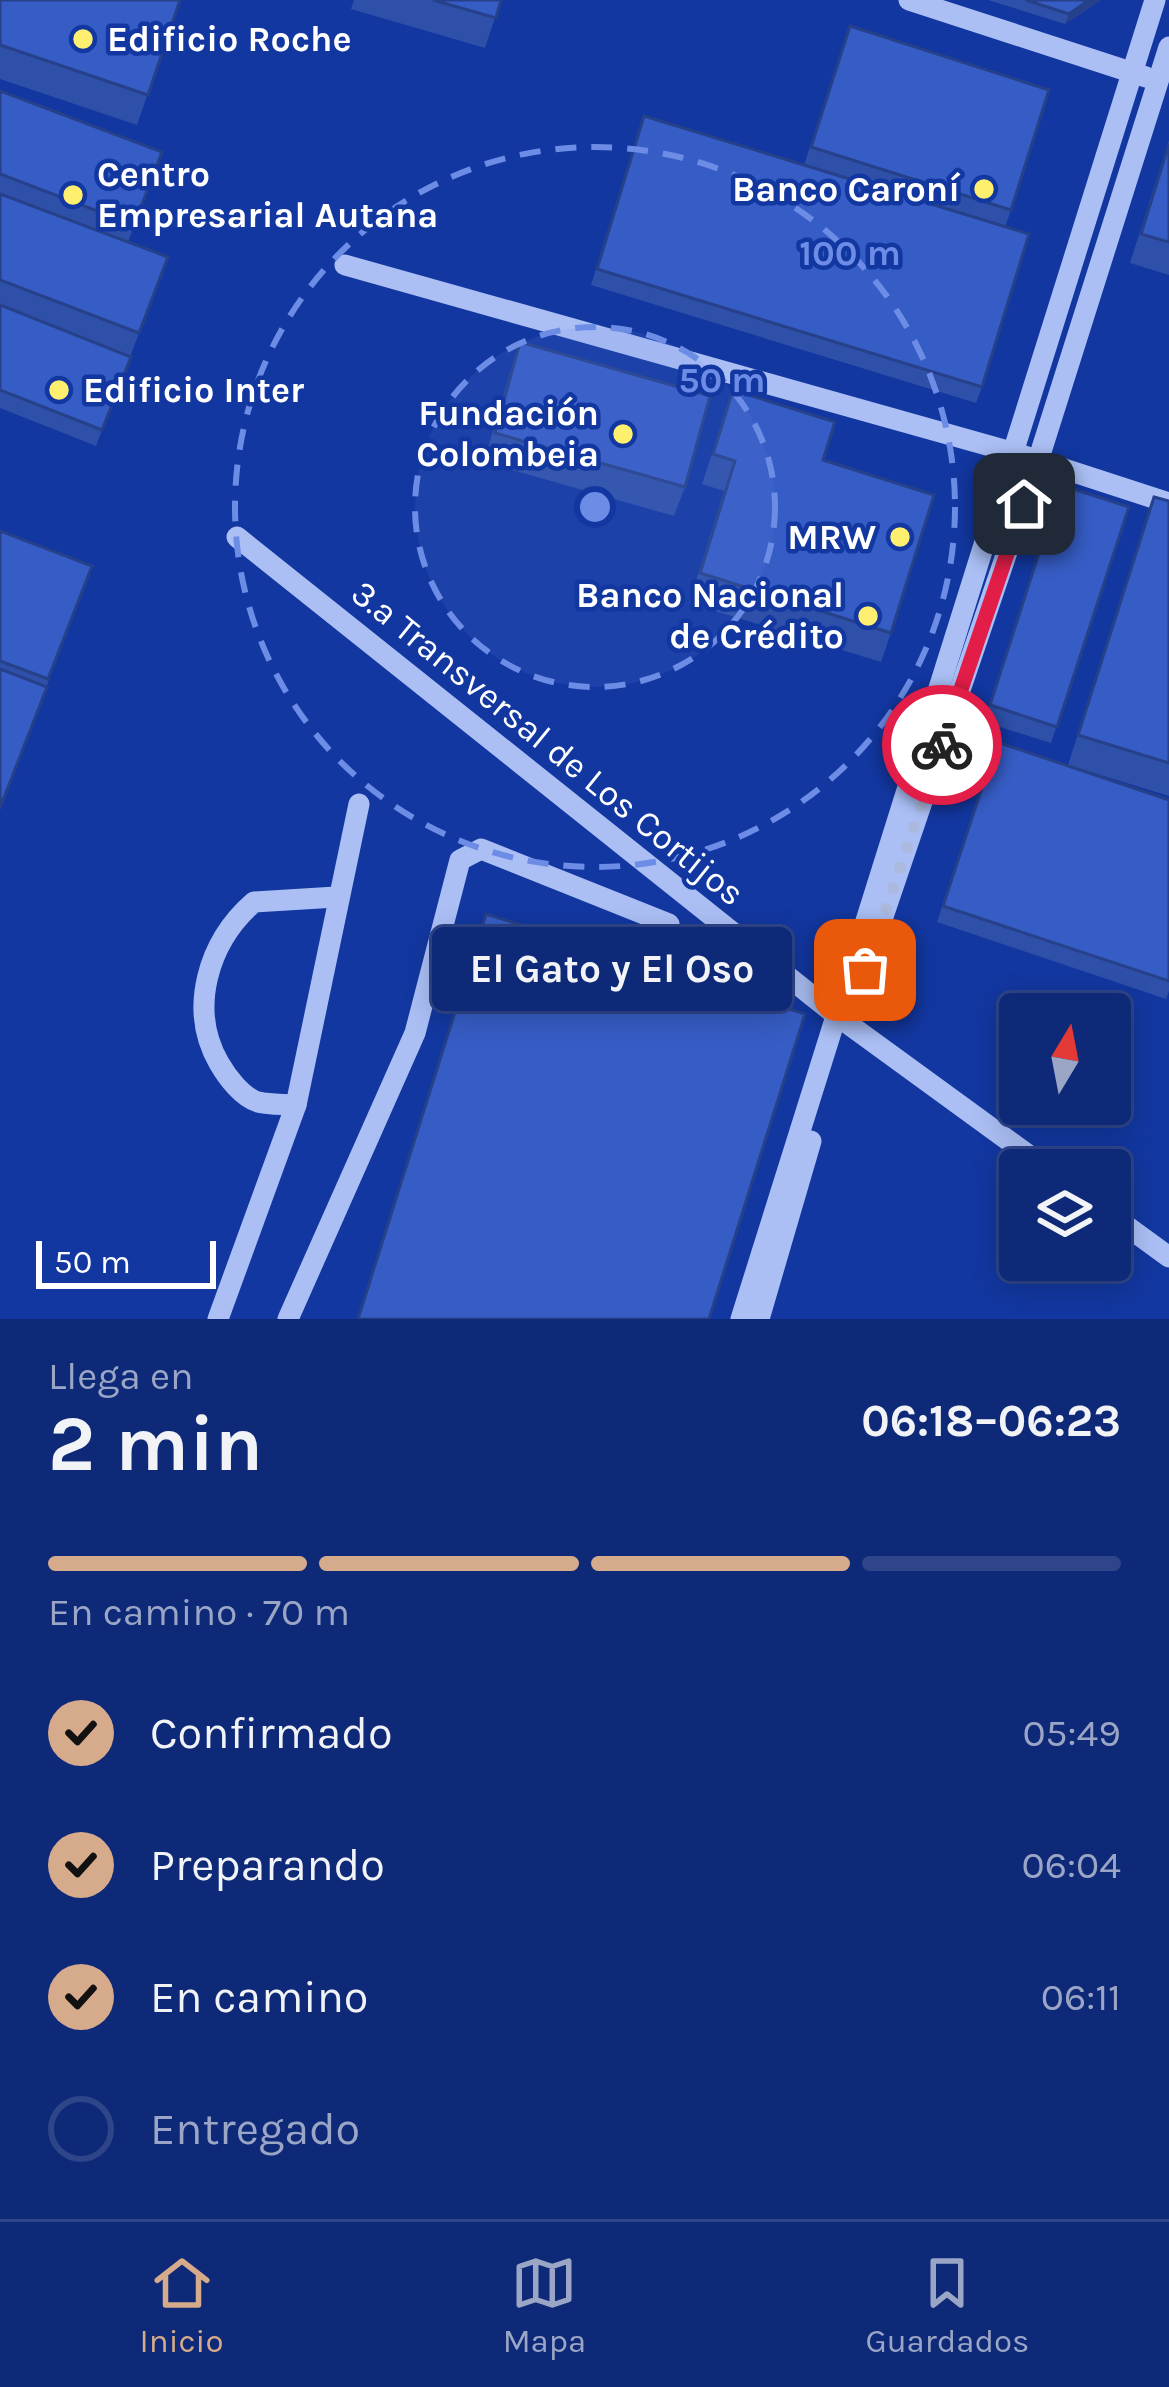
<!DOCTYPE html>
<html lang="es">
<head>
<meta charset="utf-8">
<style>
  body { margin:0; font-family:Karla,sans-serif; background:#17317d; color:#f1f3f6; height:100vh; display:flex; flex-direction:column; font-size:45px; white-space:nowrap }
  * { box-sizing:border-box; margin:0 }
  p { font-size:39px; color:#9ba6c6 }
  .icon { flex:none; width:66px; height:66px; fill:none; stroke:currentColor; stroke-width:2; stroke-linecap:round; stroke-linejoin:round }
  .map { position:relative; height:1319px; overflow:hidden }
  .side { display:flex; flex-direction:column; background:#0e2978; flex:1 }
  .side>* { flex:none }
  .needle { width:78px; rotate:10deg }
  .controls { position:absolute; left:999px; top:993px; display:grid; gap:24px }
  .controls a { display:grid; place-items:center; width:132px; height:132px; border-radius:12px; background:#0e2978; box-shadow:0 6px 30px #0003,0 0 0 3px #2e458a; font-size:60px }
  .scale { position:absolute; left:36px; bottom:30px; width:180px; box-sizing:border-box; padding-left:12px; border:6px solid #fff; border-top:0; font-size:33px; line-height:42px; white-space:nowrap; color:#fff; -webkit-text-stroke:9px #1237a0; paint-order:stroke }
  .pin { position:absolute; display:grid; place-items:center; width:102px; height:102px; color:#fff; margin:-51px; border-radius:24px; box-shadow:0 6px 18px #0006 }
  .courier { position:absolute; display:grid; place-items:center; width:120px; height:120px; margin:-60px; border:9px solid #e11d48; border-radius:50%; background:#fff; color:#222; box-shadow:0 3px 15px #0007 }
  .bubble { position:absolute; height:84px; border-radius:12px; background:#0e2978; box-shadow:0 6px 30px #0003,0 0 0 3px #2e458a; font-size:39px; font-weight:700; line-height:84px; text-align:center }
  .summary em { font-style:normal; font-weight:700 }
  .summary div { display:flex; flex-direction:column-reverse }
  .summary { display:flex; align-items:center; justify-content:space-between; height:204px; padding:0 48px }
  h1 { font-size:78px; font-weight:700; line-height:90px }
  .bar { display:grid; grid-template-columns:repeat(4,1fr); gap:18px 12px; align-content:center; height:144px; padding:0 48px }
  .bar i { height:15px; border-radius:9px; background:#2e458a }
  .bar .current { background:#d6ab8b }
  .bar p { grid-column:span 4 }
  ol { padding:0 48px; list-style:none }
  li { display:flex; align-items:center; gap:36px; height:132px }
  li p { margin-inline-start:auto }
  li .icon { padding:12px; border-radius:50%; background:#d6ab8b; color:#111; stroke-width:4 }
  li:last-child { color:#9ba6c6 }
  li i { width:66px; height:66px; border:6px solid #2e458a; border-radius:50% }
  .dock { display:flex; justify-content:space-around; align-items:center; height:168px; border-top:3px solid #2e458a; background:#0e2978; font-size:33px; color:#9ba6c6 }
  .dock a { display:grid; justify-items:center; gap:6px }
  .dock .current { color:#d6ab8b }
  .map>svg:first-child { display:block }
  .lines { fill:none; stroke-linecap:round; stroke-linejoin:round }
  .minor { stroke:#abbff5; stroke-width:21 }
  .wall { fill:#2e50a9 }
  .shaded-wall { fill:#26418a }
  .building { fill:#365dc5; stroke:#26418a; stroke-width:3 }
  .done { stroke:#acb9de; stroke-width:12; stroke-dasharray:0 21.6 }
  .route { stroke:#e11d48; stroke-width:15 }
  .ring { fill:none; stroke:#6c8ce6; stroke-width:6; stroke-dasharray:21 15 }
  .poi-dot { fill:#ffef6f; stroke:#1237a0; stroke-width:4.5 }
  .labels { text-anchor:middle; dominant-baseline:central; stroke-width:9; stroke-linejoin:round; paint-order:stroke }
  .poi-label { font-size:36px; font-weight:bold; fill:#fff; stroke:#1237a0; text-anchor:end }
  .street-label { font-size:36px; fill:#fff; stroke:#1237a0 }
  .centre { fill:#6c8ce6; stroke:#1237a0; stroke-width:6 }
  .ring-label { font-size:36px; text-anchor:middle; font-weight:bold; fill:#6c8ce6; stroke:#1237a0; stroke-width:9; stroke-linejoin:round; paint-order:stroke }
</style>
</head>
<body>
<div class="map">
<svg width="1169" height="1319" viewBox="0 0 1169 1319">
  <rect width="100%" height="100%" fill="#1237a0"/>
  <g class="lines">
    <!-- minor -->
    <g class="minor">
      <path d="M909 0 1146 77"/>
      <path d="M345 265 1015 453 1169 503"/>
      <path d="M237 537 836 1015 1049 1170"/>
      <path d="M877 934 1038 461 1169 47"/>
      <path d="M296 1105C284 1104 269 1105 258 1102 242 1097 227 1077 219 1063 188 1009 208 942 254 902L336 897"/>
      <path d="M1110 1214 1169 1257"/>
      <path d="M218 1319 296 1105 359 804"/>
      <path d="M288 1319 415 1033 460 860 481 849 669 924"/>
      <path d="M741 1319 1155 0"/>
      <path d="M759 1319 811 1141"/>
    </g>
  </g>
  <!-- wall -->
  <g class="wall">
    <path d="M0 0H180L137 125 0 79Z"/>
    <path d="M354 0H501L485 48 351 9Z"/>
    <path d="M988 0H1101L1065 24Z"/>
    <path d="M850 26 1011 210 1005 227 982 387 976 403 591 285 638 132 804 165Z"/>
    <path d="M0 91 162 152 128 242 168 257 96 446 0 408Z"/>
    <path d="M1169 140V275L1130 263Z"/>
    <path d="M520 342 685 487 674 516 484 462 510 372Z"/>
    <path d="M733 390 823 460 891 633 881 662 689 603 724 491 702 484Z"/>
    <path d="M1061 485 1129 507 1051 743 984 722Z"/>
    <path d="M1154 497 1169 501V796L1068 765Z"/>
    <path d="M0 531 92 566 0 810Z"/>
    <path d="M997 742 1169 800V991L1166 999 937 922Z"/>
  </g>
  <!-- shaded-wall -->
  <path class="shaded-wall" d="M1089 0H1101L1065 24 1069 14Z"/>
  <!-- building -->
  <g class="building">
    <path d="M0 0H180L148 95 0 45Z"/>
    <path d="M433 0H501L496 18Z"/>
    <path d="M1026 0H1089L1069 14Z"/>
    <path d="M850 26 1049 90 1011 210 811 147Z"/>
    <path d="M0 91 162 152 134 225 0 174Z"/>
    <path d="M644 116 1029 234 982 387 597 269Z"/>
    <path d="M1169 144V242L1141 234Z"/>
    <path d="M0 194 168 257 139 333 0 280Z"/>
    <path d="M0 305 131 357 102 430 0 390Z"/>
    <path d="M520 342 710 396 685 487 495 433Z"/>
    <path d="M733 390 835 422 823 460 934 495 891 633 700 573 735 461 713 454Z"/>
    <path d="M1061 485 1129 507 1057 727 990 705Z"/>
    <path d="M1154 497 1169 501V763L1078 735Z"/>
    <path d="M0 531 92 566 48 679 0 661Z"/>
    <path d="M0 669 47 687 0 808Z"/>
    <path d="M997 742 1169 800V981L943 906Z"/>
    <path d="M486 914 805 1014 709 1319H358Z"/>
  </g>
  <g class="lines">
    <!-- done -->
    <path class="done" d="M865 970 942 745"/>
    <!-- route -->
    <path class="route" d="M942 745 1024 504"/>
  </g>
  <!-- distance rings -->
  <circle cx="595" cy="507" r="180" fill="#6c8ce6" fill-opacity=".12"/>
  <g class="ring">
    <circle cx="595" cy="507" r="180"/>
    <circle cx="595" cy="507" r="360"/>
  </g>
  <!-- markers -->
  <g class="poi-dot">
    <circle cx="83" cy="39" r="12"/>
    <circle cx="984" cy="189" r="12"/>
    <circle cx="73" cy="195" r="12"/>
    <circle cx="59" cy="390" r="12"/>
    <circle cx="623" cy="434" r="12"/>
    <circle cx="900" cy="537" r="12"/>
    <circle cx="868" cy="616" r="12"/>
  </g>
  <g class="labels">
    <!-- poi labels -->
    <g class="poi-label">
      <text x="107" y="39" text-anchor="start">Edificio Roche</text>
      <text x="97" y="174" text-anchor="start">Centro<tspan x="97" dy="41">Empresarial Autana</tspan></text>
      <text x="960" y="189">Banco Caroní</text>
      <text x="83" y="390" text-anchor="start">Edificio Inter</text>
      <text x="599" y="413">Fundación<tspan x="599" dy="41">Colombeia</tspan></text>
      <text x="876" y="537">MRW</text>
      <text x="844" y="595">Banco Nacional<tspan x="844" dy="41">de Crédito</tspan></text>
    </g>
    <!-- street labels -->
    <g class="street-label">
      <text transform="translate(548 743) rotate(39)">3.ª Transversal de Los Cortijos</text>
    </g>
  </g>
  <circle cx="595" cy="507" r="18" class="centre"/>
  <g class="ring-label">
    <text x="850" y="265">100 m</text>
    <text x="722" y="392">50 m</text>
  </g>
</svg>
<div class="controls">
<a><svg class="needle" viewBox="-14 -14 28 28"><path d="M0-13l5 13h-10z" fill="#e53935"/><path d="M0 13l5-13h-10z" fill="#9ba6c6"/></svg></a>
<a><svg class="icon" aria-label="layers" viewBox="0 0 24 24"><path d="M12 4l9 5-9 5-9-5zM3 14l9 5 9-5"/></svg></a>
</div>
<div class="scale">50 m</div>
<div class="pin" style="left:865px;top:970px;background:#ea580c"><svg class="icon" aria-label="bag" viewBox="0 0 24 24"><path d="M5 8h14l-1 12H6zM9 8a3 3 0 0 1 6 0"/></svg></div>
<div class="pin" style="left:1024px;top:504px;background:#1f2937"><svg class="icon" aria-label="home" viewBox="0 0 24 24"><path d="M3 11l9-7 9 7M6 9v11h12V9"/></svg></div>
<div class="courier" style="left:942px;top:745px"><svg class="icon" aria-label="bike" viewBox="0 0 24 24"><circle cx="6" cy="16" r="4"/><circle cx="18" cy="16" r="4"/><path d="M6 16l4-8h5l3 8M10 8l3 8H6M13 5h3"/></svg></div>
<div class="bubble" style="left:432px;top:927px;width:360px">El Gato y El Oso</div>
</div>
<section class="side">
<div class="summary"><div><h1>2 min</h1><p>Llega en</p></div><em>06:18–06:23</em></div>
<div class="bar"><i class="current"></i><i class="current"></i><i class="current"></i><i></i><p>En camino · 70 m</p></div>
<ol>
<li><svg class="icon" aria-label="check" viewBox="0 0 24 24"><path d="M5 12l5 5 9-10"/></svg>Confirmado<p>05:49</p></li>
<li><svg class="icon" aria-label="check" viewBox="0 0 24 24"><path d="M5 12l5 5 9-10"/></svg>Preparando<p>06:04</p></li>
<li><svg class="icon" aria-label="check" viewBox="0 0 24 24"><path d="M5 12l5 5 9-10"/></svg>En camino<p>06:11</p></li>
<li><i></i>Entregado</li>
</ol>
</section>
<nav class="dock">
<a class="current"><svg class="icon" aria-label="home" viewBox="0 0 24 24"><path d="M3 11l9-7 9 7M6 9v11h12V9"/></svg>Inicio</a>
<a><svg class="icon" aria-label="map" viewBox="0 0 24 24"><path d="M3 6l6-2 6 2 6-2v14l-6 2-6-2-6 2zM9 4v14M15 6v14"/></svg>Mapa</a>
<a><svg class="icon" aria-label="saved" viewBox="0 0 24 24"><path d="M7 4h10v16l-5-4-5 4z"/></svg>Guardados</a>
</nav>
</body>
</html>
